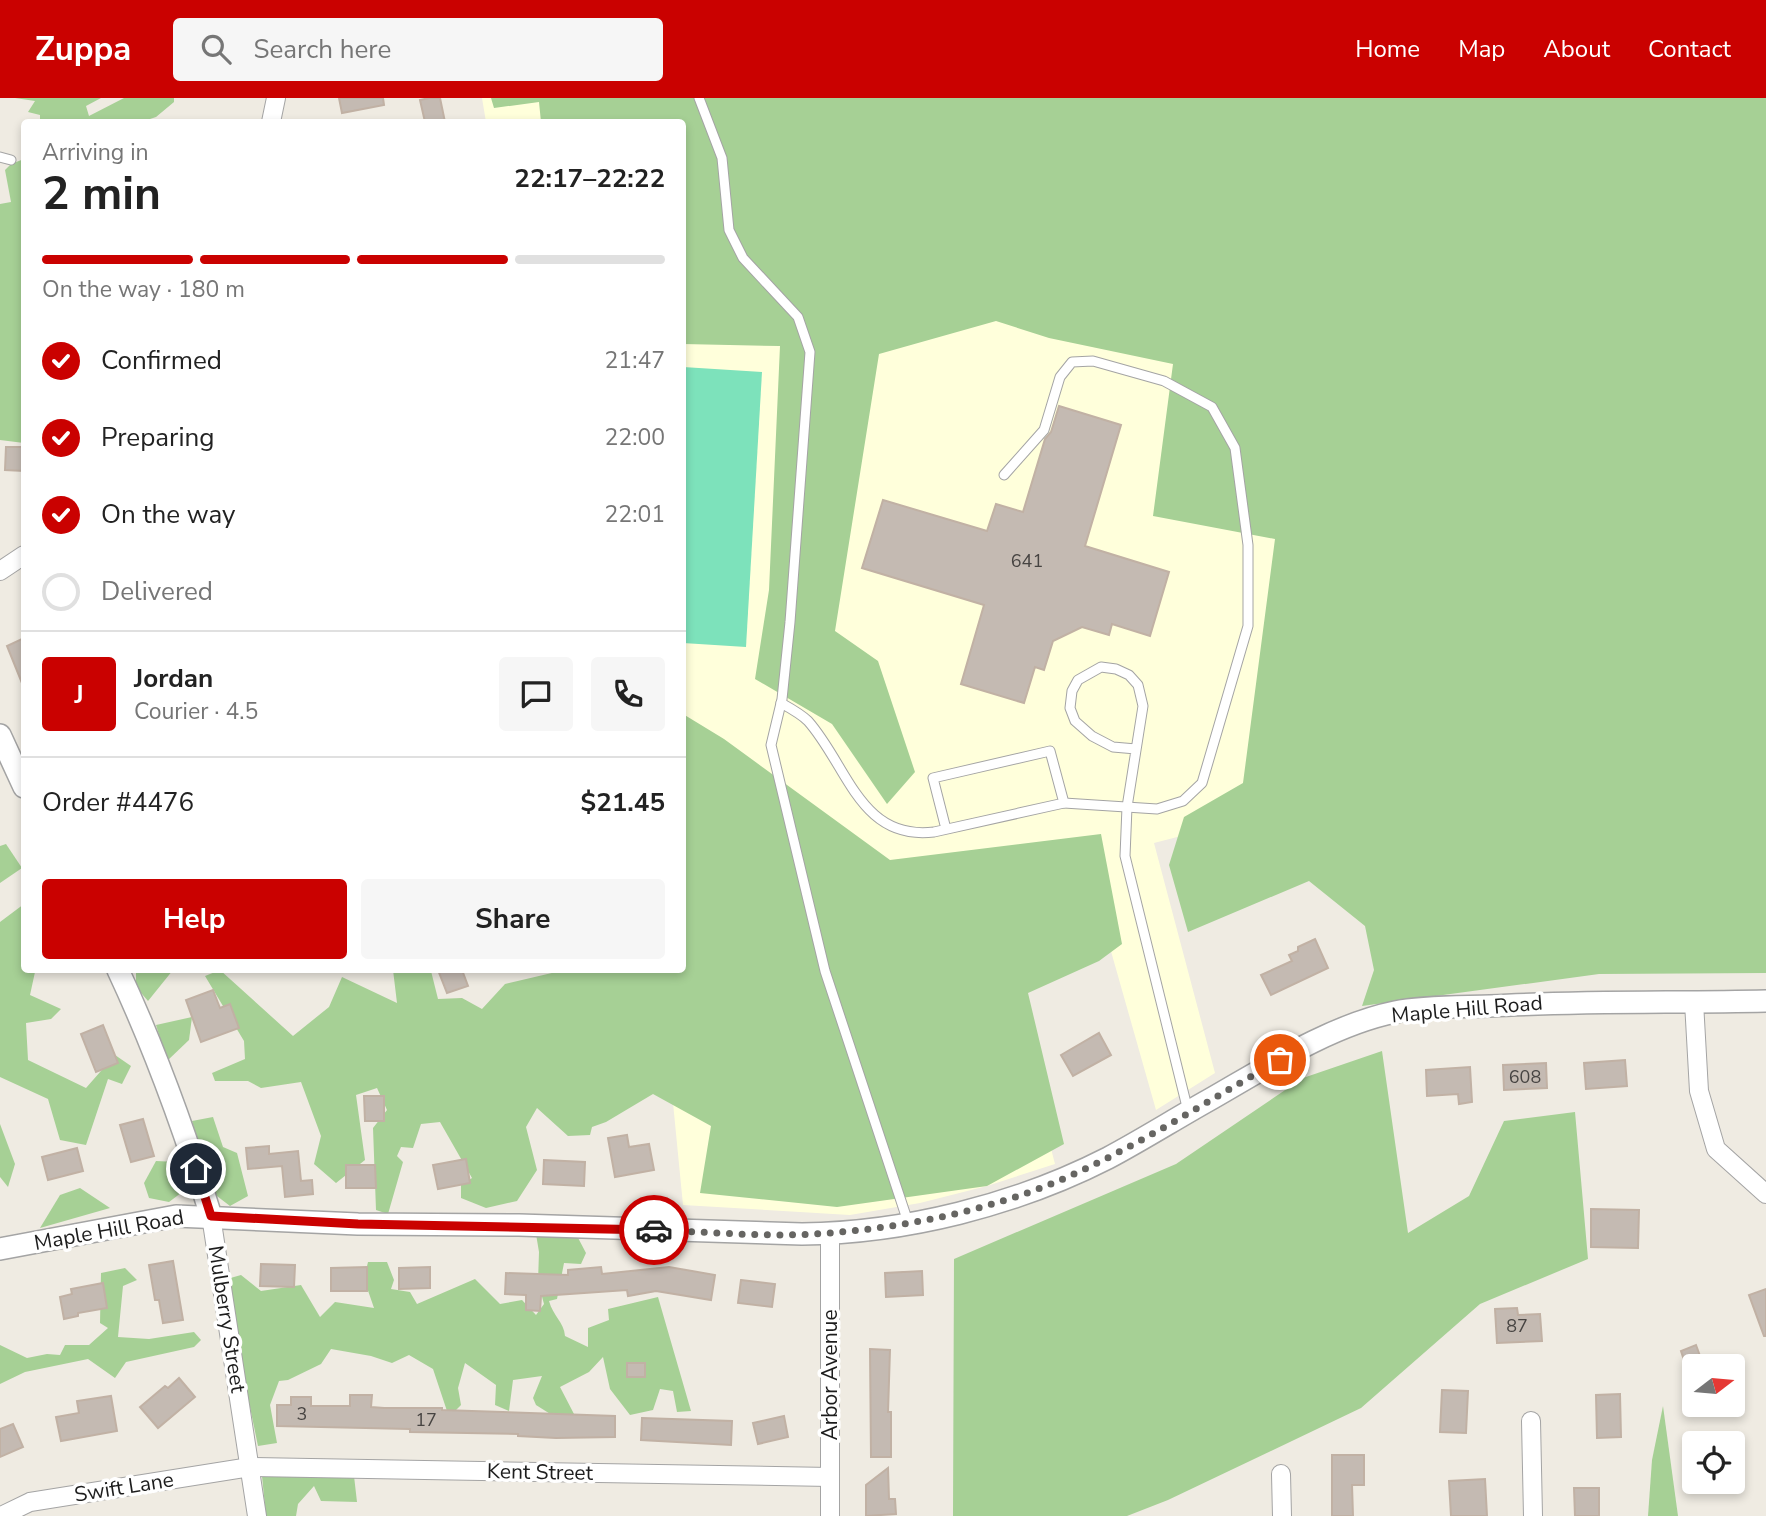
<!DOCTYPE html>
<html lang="en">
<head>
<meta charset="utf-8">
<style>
  body { margin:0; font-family:"Nunito Sans",sans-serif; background:#f6f6f6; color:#222; height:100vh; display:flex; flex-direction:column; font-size:26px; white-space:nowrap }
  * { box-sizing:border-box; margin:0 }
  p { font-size:23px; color:#767676 }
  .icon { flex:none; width:38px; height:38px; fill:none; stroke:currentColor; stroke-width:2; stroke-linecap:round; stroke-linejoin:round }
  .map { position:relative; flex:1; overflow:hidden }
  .sheet { position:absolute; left:21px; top:21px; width:665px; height:854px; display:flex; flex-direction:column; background:#fff; border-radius:7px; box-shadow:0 4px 10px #0003 }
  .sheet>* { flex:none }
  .needle { width:46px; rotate:74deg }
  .fabs { position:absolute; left:1682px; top:1256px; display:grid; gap:14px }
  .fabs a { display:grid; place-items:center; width:63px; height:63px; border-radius:7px; background:#fff; box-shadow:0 4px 10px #0003; font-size:35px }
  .pin { position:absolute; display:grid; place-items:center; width:60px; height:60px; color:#fff; margin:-30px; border:4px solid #fff; border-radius:50%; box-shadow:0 2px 7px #0007 }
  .courier { position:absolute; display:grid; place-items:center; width:70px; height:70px; margin:-35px; border:5px solid #ca0100; border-radius:50%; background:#fff; color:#222; box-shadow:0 2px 9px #0007 }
  .headline em { font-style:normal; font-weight:700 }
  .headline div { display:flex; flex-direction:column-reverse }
  .headline { display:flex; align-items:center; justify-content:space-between; height:119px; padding:0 21px }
  h1 { font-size:46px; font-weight:700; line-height:52px }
  .bar { display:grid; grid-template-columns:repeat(4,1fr); gap:10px 7px; align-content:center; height:84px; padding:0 21px }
  .bar i { height:9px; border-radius:5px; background:#e0e0e0 }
  .bar .current { background:#ca0100 }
  .bar p { grid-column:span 4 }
  .line { display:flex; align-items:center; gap:18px; padding:0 21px; border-top:2px solid #e0e0e0 }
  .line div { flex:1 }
  .round { display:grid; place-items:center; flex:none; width:74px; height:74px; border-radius:7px; background:#f6f6f6 }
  ol { padding:0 21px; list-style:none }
  li { display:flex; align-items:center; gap:21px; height:77px }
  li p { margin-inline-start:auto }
  li .icon { padding:7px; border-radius:50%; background:#ca0100; color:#fff; stroke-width:4 }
  li:last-child { color:#767676 }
  li i { width:38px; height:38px; border:4px solid #e0e0e0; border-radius:50% }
  .cta { display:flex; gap:14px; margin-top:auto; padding:14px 21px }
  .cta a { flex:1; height:80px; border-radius:7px; background:#ca0100; color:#fff; font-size:28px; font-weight:700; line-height:80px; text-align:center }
  .cta a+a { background:#f6f6f6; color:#222 }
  header { display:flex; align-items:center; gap:42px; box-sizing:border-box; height:98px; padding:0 35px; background:#ca0100; color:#fff }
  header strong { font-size:33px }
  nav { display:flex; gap:38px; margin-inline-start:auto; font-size:24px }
  .search { width:490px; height:63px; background:#f6f6f6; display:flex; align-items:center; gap:18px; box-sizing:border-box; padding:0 24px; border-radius:7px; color:#767676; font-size:26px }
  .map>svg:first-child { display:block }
  .education { fill:#ffffdb }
  .forest { fill:#a6d095 }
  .pitch { fill:#7de2bb }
  .building { fill:#c4bab2; stroke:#c1b1a4; stroke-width:2 }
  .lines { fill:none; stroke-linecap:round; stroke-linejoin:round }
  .service-casing { stroke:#a4a4a4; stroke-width:11 }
  .minor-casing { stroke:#a4a4a4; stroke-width:20 }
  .tertiary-casing { stroke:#a4a4a4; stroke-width:24 }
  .service { stroke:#fff; stroke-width:9 }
  .minor { stroke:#fff; stroke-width:18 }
  .tertiary { stroke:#fff; stroke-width:21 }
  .done { stroke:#666562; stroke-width:7; stroke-dasharray:0 12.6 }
  .route { stroke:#ca0100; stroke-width:9 }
  .labels { text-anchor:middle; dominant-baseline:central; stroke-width:7; stroke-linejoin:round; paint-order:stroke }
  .number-label { font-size:18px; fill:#474442 }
  .street-label { font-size:21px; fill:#1d1d1d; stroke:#fff }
</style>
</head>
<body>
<header>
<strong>Zuppa</strong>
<div class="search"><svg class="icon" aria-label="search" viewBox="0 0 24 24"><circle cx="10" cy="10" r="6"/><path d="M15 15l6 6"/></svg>Search here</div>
<nav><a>Home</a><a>Map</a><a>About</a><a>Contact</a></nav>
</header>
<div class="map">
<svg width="1766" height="1418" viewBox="0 0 1766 1418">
  <rect width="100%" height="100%" fill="#efebe2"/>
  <!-- education -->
  <path class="education" d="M482 0H1193L1272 281 1313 704 1154 745 1215 975 1156 1012 1084 758 981 782 1055 1066 987 1088 920 1105 850 1117 683 1107 660 872H682V24H486Z"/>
  <!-- forest -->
  <g class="forest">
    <path d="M15 0H101L86 8 89 18 124 0H174V4L156 19 141 24H40V17L28 14 35 3Z"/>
    <path d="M491 0H1766V875L1599 876 1362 908 1374 872 1365 828 1309 783 1188 834 1169 767 1184 719 1243 685 1275 441 1153 418 1173 266 1049 240 996 223 879 256 835 533 878 563 915 674 887 706 832 626 755 581 769 492 780 248 683 246 682 24H541L539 4 494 10Z"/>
    <path d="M24 61V345L0 342V106L11 104 5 72 11 66Z"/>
    <path d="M683 616 724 641 890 762 1101 736 1122 846 1099 863 1028 895 1064 1046 987 1088 837 1109 700 1095 711 1028 653 996 606 1024 592 1029 590 1037 568 1038 537 1010 526 1029 537 1072 517 1103 486 1110 461 1100V1087L472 1080 440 1024 421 1026 413 1050 401 1049 397 1058 403 1064 388 1116 376 1112 373 1030 387 1012 377 990 356 997 365 1062 336 1085 314 1066 321 1038 301 984 261 990 248 983H215L212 975 245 961 244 943 205 878 220 872 293 938 329 909 342 879 397 905 393 872H434L431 873 438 901 462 900 482 911 505 886 556 874 559 872H682Z"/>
    <path d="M6 746 22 770 0 785V748Z"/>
    <path d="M24 806V872H34L35 874 30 897 61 911 51 921 26 925 28 962 86 990 115 957 131 968 122 986 108 981 86 1047 60 1042 48 1001 0 979V824Z"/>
    <path d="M136 872H173L148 903 136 889Z"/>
    <path d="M192 919 189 942 167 963 156 927Z"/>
    <path d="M1382 953 1408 1135 1469 1098 1504 1023 1575 1014 1588 1161 1480 1206 1361 1310 1168 1402 1127 1418H953L954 1161 1176 1066 1303 980Z"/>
    <path d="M213 1019 223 1049 237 1055 248 1098 230 1108 213 1095 192 1023Z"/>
    <path d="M0 1026 15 1066 8 1089 0 1079Z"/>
    <path d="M156 1063 177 1064 185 1092 169 1104 149 1100 144 1085Z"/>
    <path d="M80 1090 110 1110 40 1130 60 1097Z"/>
    <path d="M536 1136H576L586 1155 581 1166 564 1165 557 1201 549 1203C553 1218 564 1224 565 1238L588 1249V1230L609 1222 608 1211 658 1199 691 1313 677 1314 673 1293 660 1291 653 1312 630 1317 610 1291 603 1259 589 1274 560 1289 574 1316 563 1324 536 1307 533 1300 542 1278 513 1282 509 1313 495 1307 496 1287 465 1265 458 1290 461 1307 449 1319 433 1271 409 1257 392 1265 371 1258 331 1251 321 1266 288 1282 279 1283 270 1307 277 1345 258 1348 239 1256 227 1181 241 1177 261 1193 301 1187 320 1219 335 1204 374 1210 364 1181 368 1164H387L394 1182 391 1191 410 1194 417 1206 475 1181 500 1206 522 1202 536 1217 544 1206 538 1184 539 1154Z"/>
    <path d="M125 1170 137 1182 123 1188 118 1239 149 1241 194 1234 201 1242 194 1249 126 1264 115 1280 88 1261 25 1274 0 1286V1247L27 1260 47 1256 60 1257 65 1247H89L108 1230 100 1225 101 1175Z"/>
    <path d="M1663 1308 1678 1418H1648L1652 1362Z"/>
    <path d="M262 1378H354L357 1404 321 1403 314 1388 298 1406 296 1418H266Z"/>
  </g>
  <!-- pitch -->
  <path class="pitch" d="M683 269 762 274 746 549 683 545Z"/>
  <!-- building -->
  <g class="building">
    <path d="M339 0H383L384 7 342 15Z"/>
    <path d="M429 0H440L445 24H425L420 2Z"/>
    <path d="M1059 308 1121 327 1085 448 1169 474 1150 538 1112 526 1109 537 1082 529 1053 543 1044 572 1035 569 1024 605 961 586 984 507 862 470 883 402 987 433 996 406 1023 414 1045 341 1051 334Z"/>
    <path d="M6 349H24V373L5 372Z"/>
    <path d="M24 540V590L7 548Z"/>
    <path d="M1315 841 1328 870 1271 897 1261 877 1292 863 1289 857 1298 853V849Z"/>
    <path d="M438 872H462L468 888 447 895Z"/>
    <path d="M213 892 220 910 230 906 239 930 201 944 186 902Z"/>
    <path d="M103 927 118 965 96 974 81 936Z"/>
    <path d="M1099 935 1111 957 1073 978 1061 957Z"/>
    <path d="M1625 962 1627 988 1586 991 1584 965Z"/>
    <path d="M1546 965 1547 990 1504 992 1503 967Z"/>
    <path d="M1470 969 1472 1004 1459 1006 1458 996 1427 998 1426 972Z"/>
    <path d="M364 998H384V1023H365Z"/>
    <path d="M143 1021 154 1058 131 1064 120 1027Z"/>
    <path d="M627 1037 629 1049 649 1046 654 1072 615 1079 608 1040Z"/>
    <path d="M269 1048V1056L298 1053 301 1083 312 1082 313 1096 285 1099 282 1068 248 1071 246 1050Z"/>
    <path d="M77 1050 83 1073 48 1082 42 1059Z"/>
    <path d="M466 1061 470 1085 438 1091 433 1067Z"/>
    <path d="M544 1062 585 1064 584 1088 543 1086Z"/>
    <path d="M346 1067H375L376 1090H346Z"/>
    <path d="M1591 1111 1639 1112 1638 1150 1591 1149Z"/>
    <path d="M173 1163 183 1222 163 1225 159 1202H155L149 1167Z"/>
    <path d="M261 1166 295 1167 294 1189 260 1188Z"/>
    <path d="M367 1169V1193H331V1170Z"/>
    <path d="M430 1169V1190L399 1191V1170Z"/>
    <path d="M601 1169 602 1176 669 1169 715 1177 711 1202 656 1193 628 1198 627 1192 541 1198 540 1213 526 1212V1197L505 1196 506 1175 568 1177V1172Z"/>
    <path d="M922 1173 923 1197 886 1199 885 1175Z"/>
    <path d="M741 1182 775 1186 772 1209 738 1205Z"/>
    <path d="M103 1185 107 1210 78 1215V1218L64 1221 60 1199 72 1196 71 1191Z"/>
    <path d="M1766 1191V1238H1764L1749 1197Z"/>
    <path d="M1517 1210 1518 1217 1540 1216 1542 1243 1497 1245 1495 1211Z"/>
    <path d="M1696 1247 1703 1266 1687 1271 1681 1253Z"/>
    <path d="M870 1251 890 1252 888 1314H891V1359H871Z"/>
    <rect x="627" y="1265" width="18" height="14"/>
    <path d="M179 1280 195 1299 158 1330 140 1309 165 1288 168 1290Z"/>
    <path d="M1442 1292 1468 1293 1466 1335 1440 1334Z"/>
    <path d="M1620 1296 1621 1339 1597 1340 1596 1297Z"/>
    <path d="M350 1297H372L371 1309 384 1310H442V1312L615 1318V1339L556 1340 518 1338V1336L410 1334V1331L277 1328V1307H291V1299H311V1308H350Z"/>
    <path d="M111 1298 117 1333 61 1343 56 1319 79 1315 77 1303Z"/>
    <path d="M784 1318 788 1339 758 1346 753 1325Z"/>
    <path d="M642 1320 732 1323 731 1347 641 1342Z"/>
    <path d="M13 1326 23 1349 0 1359V1331Z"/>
    <path d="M1332 1357H1364V1387H1352L1353 1418H1332Z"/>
    <path d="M888 1370 889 1401H895L896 1416 866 1418V1387Z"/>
    <path d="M1485 1381 1487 1418H1451L1449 1383Z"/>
    <path d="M1574 1390H1599V1418H1575Z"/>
  </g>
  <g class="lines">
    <!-- service casing -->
    <g class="service-casing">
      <g id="service">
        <path d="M699 0 722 60 729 132 743 160 798 219 810 254 790 524 782 601 771 647 825 873 908 1124"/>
        <path d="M0 59 11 62"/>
        <path d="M1004 377 1044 332 1060 279 1072 264 1093 263 1164 283 1212 309 1235 350 1248 447V528L1202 685 1183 703 1157 711 1064 705"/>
        <path d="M781 605C790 610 801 616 808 623 848 668 860 743 934 734L1064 705 1050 653 933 680 946 731"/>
        <path d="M1136 651 1113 649 1092 638 1075 623 1070 610 1072 593 1078 582 1101 569 1116 571 1129 577 1138 587 1143 608 1127 709 1125 758 1188 1013"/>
      </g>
    </g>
    <!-- minor casing -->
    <g class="minor-casing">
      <g id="minor">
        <path d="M271 24 276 0"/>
        <path d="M0 473 24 457"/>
        <path d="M1694 904 1699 993 1716 1051 1766 1096"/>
        <path d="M211 1118 257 1418"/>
        <path d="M1531 1323 1533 1418"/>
        <path d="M1281 1376 1282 1418"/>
        <path d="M1 1418 30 1404 250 1369 830 1379"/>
        <path d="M830 1418V1135"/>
      </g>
    </g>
    <!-- tertiary casing -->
    <g class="tertiary-casing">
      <g id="tertiary">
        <path d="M0 637 24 689"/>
        <path d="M118 872C155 951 185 1034 211 1118"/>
        <path d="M0 1151 176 1118 358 1126 519 1127 802 1136C905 1135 1016 1107 1108 1060 1142 1042 1175 1021 1209 1002 1265 970 1331 927 1395 914 1424 908 1461 909 1490 908 1582 903 1674 905 1766 903"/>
      </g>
    </g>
    <!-- service -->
    <use href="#service" class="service"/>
    <!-- minor -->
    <use href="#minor" class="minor"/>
    <!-- tertiary -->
    <use href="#tertiary" class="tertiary"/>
  </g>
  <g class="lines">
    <!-- done -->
    <path class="done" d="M654 1132C712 1134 772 1140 829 1135 906 1129 985 1113 1056 1084 1134 1051 1207 1003 1280 962"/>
    <!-- route -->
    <path class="route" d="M196 1071 211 1118 358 1126 654 1132"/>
  </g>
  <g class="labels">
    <!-- number labels -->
    <g class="number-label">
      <text x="1027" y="463">641</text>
      <text x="1525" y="979">608</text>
      <text x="1517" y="1228">87</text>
      <text x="302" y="1316">3</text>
      <text x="426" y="1322">17</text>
    </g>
    <!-- street labels -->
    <g class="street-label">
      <text transform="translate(1467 911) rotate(-5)">Maple Hill Road</text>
      <text transform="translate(109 1132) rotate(-10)">Maple Hill Road</text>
      <text transform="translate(227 1221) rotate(81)">Mulberry Street</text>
      <text transform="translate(830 1277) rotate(-90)">Arbor Avenue</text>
      <text transform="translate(540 1374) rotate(1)">Kent Street</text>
      <text transform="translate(124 1389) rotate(-9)">Swift Lane</text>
    </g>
  </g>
</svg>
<div class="fabs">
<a><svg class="needle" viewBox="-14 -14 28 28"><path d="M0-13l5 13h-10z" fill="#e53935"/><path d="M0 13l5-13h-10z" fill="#767676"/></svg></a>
<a><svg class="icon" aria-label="locate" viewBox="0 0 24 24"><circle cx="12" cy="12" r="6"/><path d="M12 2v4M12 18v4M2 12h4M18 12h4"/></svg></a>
</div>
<div class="pin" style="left:1280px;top:962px;background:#ea580c"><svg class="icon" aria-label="bag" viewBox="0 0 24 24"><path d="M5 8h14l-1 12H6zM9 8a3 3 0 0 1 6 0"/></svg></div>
<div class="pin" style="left:196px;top:1071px;background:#1f2937"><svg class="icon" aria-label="home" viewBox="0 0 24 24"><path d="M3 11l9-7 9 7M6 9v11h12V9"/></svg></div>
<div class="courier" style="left:654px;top:1132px"><svg class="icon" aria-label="car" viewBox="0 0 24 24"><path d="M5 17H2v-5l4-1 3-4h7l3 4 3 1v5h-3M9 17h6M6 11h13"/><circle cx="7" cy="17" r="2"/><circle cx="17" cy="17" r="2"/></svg></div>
<section class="sheet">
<div class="headline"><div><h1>2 min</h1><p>Arriving in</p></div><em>22:17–22:22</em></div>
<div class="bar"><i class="current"></i><i class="current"></i><i class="current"></i><i></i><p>On the way · 180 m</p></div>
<ol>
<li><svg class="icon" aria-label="check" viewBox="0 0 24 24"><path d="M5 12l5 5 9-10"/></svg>Confirmed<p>21:47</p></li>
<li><svg class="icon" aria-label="check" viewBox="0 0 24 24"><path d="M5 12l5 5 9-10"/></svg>Preparing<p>22:00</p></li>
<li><svg class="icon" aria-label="check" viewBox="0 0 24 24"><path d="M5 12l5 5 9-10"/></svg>On the way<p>22:01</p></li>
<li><i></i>Delivered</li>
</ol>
<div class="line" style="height:126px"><b class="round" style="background:#ca0100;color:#fff">J</b><div><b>Jordan</b><p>Courier · 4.5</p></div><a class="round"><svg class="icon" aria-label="chat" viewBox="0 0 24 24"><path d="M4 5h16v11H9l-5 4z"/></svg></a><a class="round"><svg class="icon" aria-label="phone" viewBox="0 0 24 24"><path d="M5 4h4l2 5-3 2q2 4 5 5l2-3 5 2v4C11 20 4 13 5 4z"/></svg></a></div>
<div class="line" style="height:91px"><div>Order #4476</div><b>$21.45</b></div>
<div class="cta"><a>Help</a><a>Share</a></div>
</section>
</div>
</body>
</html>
